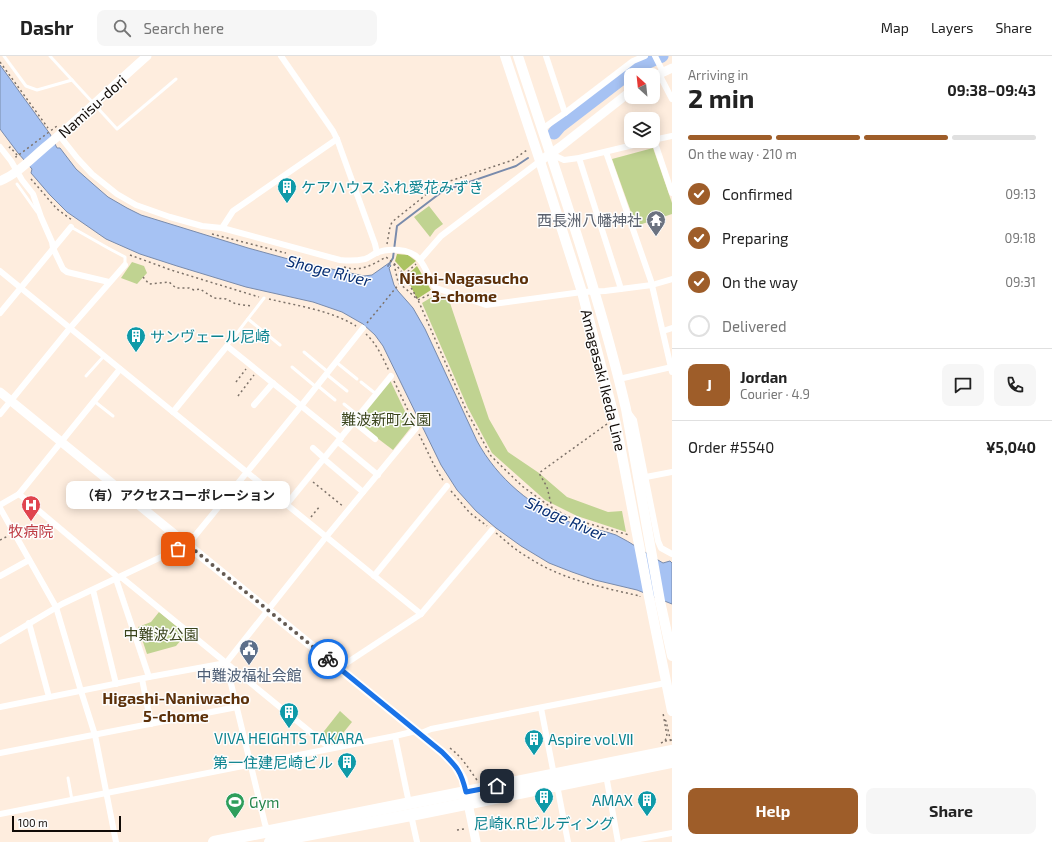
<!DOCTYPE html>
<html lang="en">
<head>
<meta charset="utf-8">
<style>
  body { margin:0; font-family:"Exo 2","Noto Sans JP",sans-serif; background:#f6f6f6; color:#222; height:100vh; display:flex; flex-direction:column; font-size:15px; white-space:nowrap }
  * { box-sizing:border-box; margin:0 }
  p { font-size:13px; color:#767676 }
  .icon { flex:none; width:22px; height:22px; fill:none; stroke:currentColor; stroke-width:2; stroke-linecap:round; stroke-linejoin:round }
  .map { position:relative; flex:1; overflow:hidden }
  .sheet { display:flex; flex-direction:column; background:#fff; width:380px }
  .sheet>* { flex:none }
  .needle { width:26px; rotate:333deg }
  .tools { position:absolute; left:624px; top:12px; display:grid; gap:8px }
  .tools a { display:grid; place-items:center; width:36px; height:36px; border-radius:8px; background:#fff; box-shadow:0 2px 10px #0003; font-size:20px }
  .scale { position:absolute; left:12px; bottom:10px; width:109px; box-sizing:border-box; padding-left:4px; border:2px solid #110b07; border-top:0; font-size:11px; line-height:14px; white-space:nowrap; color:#110b07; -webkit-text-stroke:3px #fdfdfd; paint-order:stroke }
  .pin { position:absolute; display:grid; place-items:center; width:34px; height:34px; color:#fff; margin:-17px; border-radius:8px; box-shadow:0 2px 6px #0006 }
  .courier { position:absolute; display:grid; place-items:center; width:40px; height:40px; margin:-20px; border:3px solid #1a73e8; border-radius:50%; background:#fff; color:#222; box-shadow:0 1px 5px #0007 }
  .bubble { position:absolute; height:28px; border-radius:8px; background:#fff; box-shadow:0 2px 10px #0003; font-size:13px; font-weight:700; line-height:28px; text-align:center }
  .head em { font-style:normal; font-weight:700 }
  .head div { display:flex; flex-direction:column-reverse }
  .head { display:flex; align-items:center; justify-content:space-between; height:68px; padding:0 16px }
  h1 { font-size:26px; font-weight:700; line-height:30px }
  .bar { display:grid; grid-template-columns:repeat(4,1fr); gap:6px 4px; align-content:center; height:48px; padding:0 16px }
  .bar i { height:5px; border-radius:3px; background:#e0e0e0 }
  .bar .current { background:#9e5d29 }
  .bar p { grid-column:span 4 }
  .line { display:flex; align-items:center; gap:10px; padding:0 16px; border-top:1px solid #e0e0e0 }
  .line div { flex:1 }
  .round { display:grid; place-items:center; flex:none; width:42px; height:42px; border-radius:8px; background:#f6f6f6 }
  ol { padding:0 16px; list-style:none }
  li { display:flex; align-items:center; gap:12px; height:44px }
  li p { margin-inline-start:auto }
  li .icon { padding:4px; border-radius:50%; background:#9e5d29; color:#fff; stroke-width:4 }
  li:last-child { color:#767676 }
  li i { width:22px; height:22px; border:2px solid #e0e0e0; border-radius:50% }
  .primary-button { display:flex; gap:8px; margin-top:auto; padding:8px 16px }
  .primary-button a { flex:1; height:46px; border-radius:8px; background:#9e5d29; color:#fff; font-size:16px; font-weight:700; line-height:46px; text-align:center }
  .primary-button a+a { background:#f6f6f6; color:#222 }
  header { display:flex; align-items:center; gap:24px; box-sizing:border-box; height:56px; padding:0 20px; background:#fff; border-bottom:1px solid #e0e0e0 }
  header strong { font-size:19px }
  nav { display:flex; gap:22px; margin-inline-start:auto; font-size:14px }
  .search { width:280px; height:36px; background:#f6f6f6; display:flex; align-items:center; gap:10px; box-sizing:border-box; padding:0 14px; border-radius:8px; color:#767676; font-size:15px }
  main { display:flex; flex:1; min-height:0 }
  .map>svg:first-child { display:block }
  .green { fill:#c0d391 }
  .forest { fill:#abc362 }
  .water { fill:#a6c2f3; stroke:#798bac }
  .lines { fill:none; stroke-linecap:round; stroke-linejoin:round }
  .stream { stroke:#798bac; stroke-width:2 }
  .river { stroke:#a6c2f3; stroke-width:13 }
  .path { stroke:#7d7269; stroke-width:1.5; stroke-dasharray:2 3; stroke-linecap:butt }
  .lane { stroke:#fff; stroke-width:3 }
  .street { stroke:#fff; stroke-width:6 }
  .secondary { stroke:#fff; stroke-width:9 }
  .primary { stroke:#fff; stroke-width:10 }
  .highway { stroke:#fff; stroke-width:12 }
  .done { stroke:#645a52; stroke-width:4; stroke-dasharray:0 7.2 }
  .route { stroke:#1a73e8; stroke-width:5 }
  .labels { text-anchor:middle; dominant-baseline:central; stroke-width:3; stroke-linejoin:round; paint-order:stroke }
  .street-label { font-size:15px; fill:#110b07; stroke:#fdfdfd }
  .culture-label { font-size:15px; fill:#0d838f; stroke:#fdfdfd; text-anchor:start }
  .worship-label { font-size:15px; fill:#5b616d; stroke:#fdfdfd; text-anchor:end }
  .park-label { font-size:15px; fill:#3a441c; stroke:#fdfdfd }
  .health-label { font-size:15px; fill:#be3a42; stroke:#fdfdfd }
  .service-label { font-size:15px; fill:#4e5e75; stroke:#fdfdfd }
  .leisure-label { font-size:15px; fill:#27864d; stroke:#fdfdfd; text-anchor:start }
  .water-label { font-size:16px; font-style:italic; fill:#072e73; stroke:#fdfdfd }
  .neighbourhood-label { font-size:16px; font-weight:bold; fill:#5c3009; stroke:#fdfdfd }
</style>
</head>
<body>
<header>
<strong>Dashr</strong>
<div class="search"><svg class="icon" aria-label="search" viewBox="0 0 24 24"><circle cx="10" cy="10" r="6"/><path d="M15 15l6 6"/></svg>Search here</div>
<nav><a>Map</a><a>Layers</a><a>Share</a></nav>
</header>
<main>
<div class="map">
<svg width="672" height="786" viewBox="0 0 672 786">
  <rect width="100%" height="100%" fill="#feedde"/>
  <!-- green -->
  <g class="green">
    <path d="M653 92 672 147V158L636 170 612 103Z"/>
    <path d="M429 150 443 168 435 174 430 181 414 161Z"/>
    <path d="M132 206 144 210 147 217 137 228 121 222Z"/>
    <path d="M437 238 448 241 489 363 508 396 539 417 567 441 608 456 622 455 626 476 577 460 545 444 492 397 468 352 422 247Z"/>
    <path d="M390 324 412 370 393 394 356 366Z"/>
    <path d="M159 427 169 435 157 449 147 441Z"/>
    <path d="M159 556 186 578 176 590 147 598 138 571 151 566Z"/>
    <path d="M340 655 352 666 335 687H331L321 679Z"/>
  </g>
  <!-- forest -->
  <g class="forest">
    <path d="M397 198 408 199 416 205 404 215 395 205Z"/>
    <path d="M417 210 431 234 417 243 406 220Z"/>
  </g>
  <!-- water -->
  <path class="water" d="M0 9 50 78 57 92H60L76 113 93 128 108 141 127 152 141 159 248 192 299 206 364 220 372 219 389 207 391 210 389 212 394 229 398 235 406 244 413 252 425 273 477 385C497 422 532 452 572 467 586 472 603 474 616 479 632 487 647 498 663 507L670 505 672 507V548L637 534 595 524 572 516 549 507 521 490 496 472 476 455 457 434 441 409 383 290 375 279 363 268 342 256 313 246 246 231 177 210 140 198 106 183 67 156 50 139 31 117 32 113 18 97 0 73Z"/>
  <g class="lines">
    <!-- stream -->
    <path class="stream" d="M388 210 393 202 397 170 443 135 516 110 528 102"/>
    <!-- river -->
    <path class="river" d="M554 77 560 70 637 11 662 0"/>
    <!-- path -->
    <g class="path">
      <path d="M0 6 48 72"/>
      <path d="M9 92 10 91 18 100"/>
      <path d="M16 100V101L57 70"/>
      <path d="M31 123 57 153 72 164"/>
      <path d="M212 178 286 197"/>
      <path d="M387 188 390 171 392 166 438 129 513 104 527 94"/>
      <path d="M130 199 171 214 259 241"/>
      <path d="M394 208 398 226 416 242"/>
      <path d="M344 211C361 216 372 209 386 201L397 210 404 219 418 244 467 356 491 400 522 430 552 452"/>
      <path d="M404 219 416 208"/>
      <path d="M143 221 149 228 169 226 176 232H189L194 234 200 233 214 242 226 243 236 248 251 250"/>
      <path d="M269 243C298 250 330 254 356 270"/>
      <path d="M418 244 433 237"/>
      <path d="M367 267 399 228"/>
      <path d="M366 278C376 287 383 302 389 315"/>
      <path d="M394 325 414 367"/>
      <path d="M236 326 246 313"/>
      <path d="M238 340 254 319"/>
      <path d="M607 368 539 417 547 431 552 452 569 461 583 466 629 479"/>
      <path d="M419 378 434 409 444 426"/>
      <path d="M313 426 344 451"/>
      <path d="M451 435 470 457 487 470"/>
      <path d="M311 461 320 450"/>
      <path d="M496 477C506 485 515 494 526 500 560 523 600 531 640 540V541"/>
      <path d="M0 484 8 480"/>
      <path d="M665 664 666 665 671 687"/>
      <path d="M665 685 672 684"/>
      <path d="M661 687 665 685 667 680 663 657"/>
      <path d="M450 692C463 702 468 712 477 724"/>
      <path d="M457 774 464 773"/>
    </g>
    <!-- lane -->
    <g class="lane">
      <path d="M4 0 26 30 37 34 72 24"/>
      <path d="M50 0 117 73 176 23"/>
      <path d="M17 128 37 156"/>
      <path d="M71 171 108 192 125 201V209"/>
      <path d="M248 263 280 289"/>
      <path d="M227 290 264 242"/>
      <path d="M304 296 328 316"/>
      <path d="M336 306 357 323"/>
      <path d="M292 311 316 331"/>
      <path d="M326 318 347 335"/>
      <path d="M86 320 104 300"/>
      <path d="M361 326 376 338"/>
      <path d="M318 330 335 344"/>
      <path d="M94 345 113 360"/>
      <path d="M344 348 359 360"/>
      <path d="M68 722 72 744"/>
    </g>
    <!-- street -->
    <g class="street">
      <path d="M281 0 333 75 337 83 375 188 377 197"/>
      <path d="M546 0 565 57"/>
      <path d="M655 0 663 16"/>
      <path d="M659 18 672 43"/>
      <path d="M542 73 565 57 633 5 645 0"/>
      <path d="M59 79 78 103 92 118 117 138 136 149 170 161 202 170 222 172 340 204C349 205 356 205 365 203 369 202 372 199 376 197 388 192 410 192 419 203 426 211 429 222 434 230L436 232 486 249 582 236 605 235 652 229 672 223"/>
      <path d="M653 84 672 80"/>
      <path d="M654 84 672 137"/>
      <path d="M0 91 11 105 22 124 33 138 41 161 52 186 53 192 63 213 67 216 109 226"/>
      <path d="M606 96 651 225 672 316"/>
      <path d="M551 98 564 104 579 102 650 85"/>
      <path d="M579 102 621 233"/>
      <path d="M222 172 233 155 337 83"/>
      <path d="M420 204 441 180 540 105"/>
      <path d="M0 215 421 558"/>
      <path d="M0 257 71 171"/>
      <path d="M663 275 672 272"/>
      <path d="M619 323 672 311"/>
      <path d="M254 349 273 327"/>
      <path d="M173 356 227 290 341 382"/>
      <path d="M628 356 634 364 658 485 661 492 672 498"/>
      <path d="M0 358 70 272 125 209"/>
      <path d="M354 366 375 383"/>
      <path d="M338 386 378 419"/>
      <path d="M313 392 324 402"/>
      <path d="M324 403 363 436"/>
      <path d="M646 421 672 416"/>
      <path d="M19 438 119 522"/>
      <path d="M0 449 19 438 120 313"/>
      <path d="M286 449 391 320"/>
      <path d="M0 452 56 551 81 635 95 679 116 786"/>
      <path d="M0 520 29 504"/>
      <path d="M374 520 447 430"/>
      <path d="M121 521 330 692"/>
      <path d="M116 523 149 621"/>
      <path d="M93 534 116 628"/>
      <path d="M29 567 49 641"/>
      <path d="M0 585 62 548 178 493 194 481 301 350 363 272"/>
      <path d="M339 612 421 558 492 474"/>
      <path d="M142 623 151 668"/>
      <path d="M0 651 149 621 226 607"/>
      <path d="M541 652 554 719"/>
      <path d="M419 678 431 673 666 627"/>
      <path d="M395 680 409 747"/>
      <path d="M0 697 237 651"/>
      <path d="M606 719 618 786"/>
      <path d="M557 729 568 786"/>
      <path d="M0 758 395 680 416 675"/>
      <path d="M411 759 417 786"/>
      <path d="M269 777 268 775 265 768 226 607 326 481 416 372"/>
      <path d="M624 786 672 777"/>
    </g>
    <!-- secondary -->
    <g class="secondary">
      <path d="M653 21 672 12"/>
      <path d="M540 105 560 91 631 35"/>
      <path d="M0 125C17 118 30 104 44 92 79 63 113 30 147 0"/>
      <path d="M0 336 442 696 455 709 463 723 476 786"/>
    </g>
    <!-- primary -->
    <g class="primary">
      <path d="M505 0 540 105 582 236 616 368 649 541 672 655"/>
      <path d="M518 0C556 117 598 233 626 353L660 545 672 600"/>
    </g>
    <!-- highway -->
    <g class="highway">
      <path d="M214 786 672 695"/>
      <path d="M270 786 411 759 485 744 672 706"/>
    </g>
  </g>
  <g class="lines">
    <!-- done -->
    <path class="done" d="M178 493 186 488 193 493 328 603"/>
    <!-- route -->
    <path class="route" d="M328 603 442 696C457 711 461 715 466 736L497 730"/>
  </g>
  <!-- icons -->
  <defs>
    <g id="building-pin" transform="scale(1)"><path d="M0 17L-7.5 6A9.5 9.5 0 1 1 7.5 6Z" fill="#0f9aa8" stroke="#fdfdfd"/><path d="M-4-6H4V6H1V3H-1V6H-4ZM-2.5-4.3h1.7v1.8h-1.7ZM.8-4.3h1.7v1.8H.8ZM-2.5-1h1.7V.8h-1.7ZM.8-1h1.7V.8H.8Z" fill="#fff"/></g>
    <g id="temple-pin" transform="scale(1)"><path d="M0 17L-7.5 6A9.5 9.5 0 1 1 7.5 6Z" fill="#6b7280" stroke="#fdfdfd"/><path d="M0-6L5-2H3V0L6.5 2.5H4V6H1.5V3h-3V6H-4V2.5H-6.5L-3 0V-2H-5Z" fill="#fff"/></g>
    <g id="hospital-pin" transform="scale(1)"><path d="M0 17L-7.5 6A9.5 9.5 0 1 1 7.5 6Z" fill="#e0444e" stroke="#fdfdfd"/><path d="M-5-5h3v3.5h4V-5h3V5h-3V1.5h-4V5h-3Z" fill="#fff"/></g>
    <g id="civic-pin" transform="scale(1)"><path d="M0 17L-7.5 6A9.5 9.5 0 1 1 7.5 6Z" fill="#5c6f8a" stroke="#fdfdfd"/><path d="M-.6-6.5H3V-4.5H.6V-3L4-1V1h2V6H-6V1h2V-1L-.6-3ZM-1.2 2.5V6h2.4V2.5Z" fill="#fff"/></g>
    <g id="stadium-pin" transform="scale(1)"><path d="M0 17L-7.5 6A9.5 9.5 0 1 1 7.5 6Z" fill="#2e9e5b" stroke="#fdfdfd"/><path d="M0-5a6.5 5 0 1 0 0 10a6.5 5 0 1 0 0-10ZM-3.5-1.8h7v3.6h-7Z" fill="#fff"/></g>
  </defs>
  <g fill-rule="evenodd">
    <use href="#building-pin" x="287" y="131"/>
    <use href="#temple-pin" x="656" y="164"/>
    <use href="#building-pin" x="136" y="280"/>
    <use href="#hospital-pin" x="31" y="449"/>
    <use href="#civic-pin" x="249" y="593"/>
    <use href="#building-pin" x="289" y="656"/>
    <use href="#building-pin" x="534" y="683"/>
    <use href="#building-pin" x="347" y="706"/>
    <use href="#building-pin" x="544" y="741"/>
    <use href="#building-pin" x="647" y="744"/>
    <use href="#stadium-pin" x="235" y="746"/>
  </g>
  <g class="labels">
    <!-- street labels -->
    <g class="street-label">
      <text transform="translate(92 50) rotate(-42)">Namisu-dori</text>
      <text transform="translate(604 324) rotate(76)">Amagasaki Ikeda Line</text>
    </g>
    <!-- culture labels -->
    <g class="culture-label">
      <text x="301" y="131">ケアハウス ふれ愛花みずき</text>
      <text x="150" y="280">サンヴェール尼崎</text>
      <text x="289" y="682" text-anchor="middle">VIVA HEIGHTS TAKARA</text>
      <text x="548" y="683">Aspire vol.Ⅶ</text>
      <text x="333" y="706" text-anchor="end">第一住建尼崎ビル</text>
      <text x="633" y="744" text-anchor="end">AMAX</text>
      <text x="544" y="767" text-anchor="middle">尼崎K.Rビルディング</text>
    </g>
    <!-- worship labels -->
    <g class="worship-label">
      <text x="642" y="164">西長洲八幡神社</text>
    </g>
    <!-- park labels -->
    <g class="park-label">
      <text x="386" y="363">難波新町公園</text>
      <text x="161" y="578">中難波公園</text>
    </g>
    <!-- health labels -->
    <g class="health-label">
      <text x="31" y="475">牧病院</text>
    </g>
    <!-- service labels -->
    <g class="service-label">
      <text x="249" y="619">中難波福祉会館</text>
    </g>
    <!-- leisure labels -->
    <g class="leisure-label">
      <text x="249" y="746">Gym</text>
    </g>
    <!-- water labels -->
    <g class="water-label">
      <text transform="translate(329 214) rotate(14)">Shoge River</text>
      <text transform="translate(566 462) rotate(24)">Shoge River</text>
    </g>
    <!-- neighbourhood labels -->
    <g class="neighbourhood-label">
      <text x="464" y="221">Nishi-Nagasucho<tspan x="464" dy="18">3-chome</tspan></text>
      <text x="176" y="641">Higashi-Naniwacho<tspan x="176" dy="18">5-chome</tspan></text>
    </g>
  </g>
</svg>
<div class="tools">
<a><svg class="needle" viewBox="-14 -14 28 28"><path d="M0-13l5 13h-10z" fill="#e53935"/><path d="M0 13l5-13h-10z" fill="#767676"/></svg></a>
<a><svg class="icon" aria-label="layers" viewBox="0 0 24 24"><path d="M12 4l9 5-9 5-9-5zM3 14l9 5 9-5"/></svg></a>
</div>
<div class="scale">100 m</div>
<div class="pin" style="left:178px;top:493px;background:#ea580c"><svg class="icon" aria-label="bag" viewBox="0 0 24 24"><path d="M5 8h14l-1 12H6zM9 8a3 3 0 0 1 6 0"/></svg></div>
<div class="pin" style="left:497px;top:730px;background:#1f2937"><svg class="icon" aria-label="home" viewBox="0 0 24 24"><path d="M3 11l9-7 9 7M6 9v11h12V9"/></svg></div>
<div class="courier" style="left:328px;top:603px"><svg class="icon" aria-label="bike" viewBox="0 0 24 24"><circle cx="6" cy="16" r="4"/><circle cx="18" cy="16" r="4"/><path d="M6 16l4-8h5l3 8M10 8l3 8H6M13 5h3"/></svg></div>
<div class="bubble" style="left:66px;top:425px;width:224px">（有）アクセスコーポレーション</div>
</div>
<section class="sheet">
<div class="head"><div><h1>2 min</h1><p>Arriving in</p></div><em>09:38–09:43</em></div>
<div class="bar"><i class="current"></i><i class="current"></i><i class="current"></i><i></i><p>On the way · 210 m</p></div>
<ol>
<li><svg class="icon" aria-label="check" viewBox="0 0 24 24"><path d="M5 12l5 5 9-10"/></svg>Confirmed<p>09:13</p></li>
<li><svg class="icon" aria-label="check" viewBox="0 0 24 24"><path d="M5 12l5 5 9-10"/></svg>Preparing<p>09:18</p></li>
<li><svg class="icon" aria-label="check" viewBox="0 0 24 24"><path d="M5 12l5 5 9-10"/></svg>On the way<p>09:31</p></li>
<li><i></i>Delivered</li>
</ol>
<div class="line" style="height:72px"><b class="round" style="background:#9e5d29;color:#fff">J</b><div><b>Jordan</b><p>Courier · 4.9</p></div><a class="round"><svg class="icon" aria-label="chat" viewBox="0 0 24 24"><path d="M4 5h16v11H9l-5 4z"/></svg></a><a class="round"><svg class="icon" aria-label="phone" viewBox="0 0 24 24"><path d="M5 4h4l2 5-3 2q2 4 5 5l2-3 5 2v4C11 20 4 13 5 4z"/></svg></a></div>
<div class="line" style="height:52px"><div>Order #5540</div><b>¥5,040</b></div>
<div class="primary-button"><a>Help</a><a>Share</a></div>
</section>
</main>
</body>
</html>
